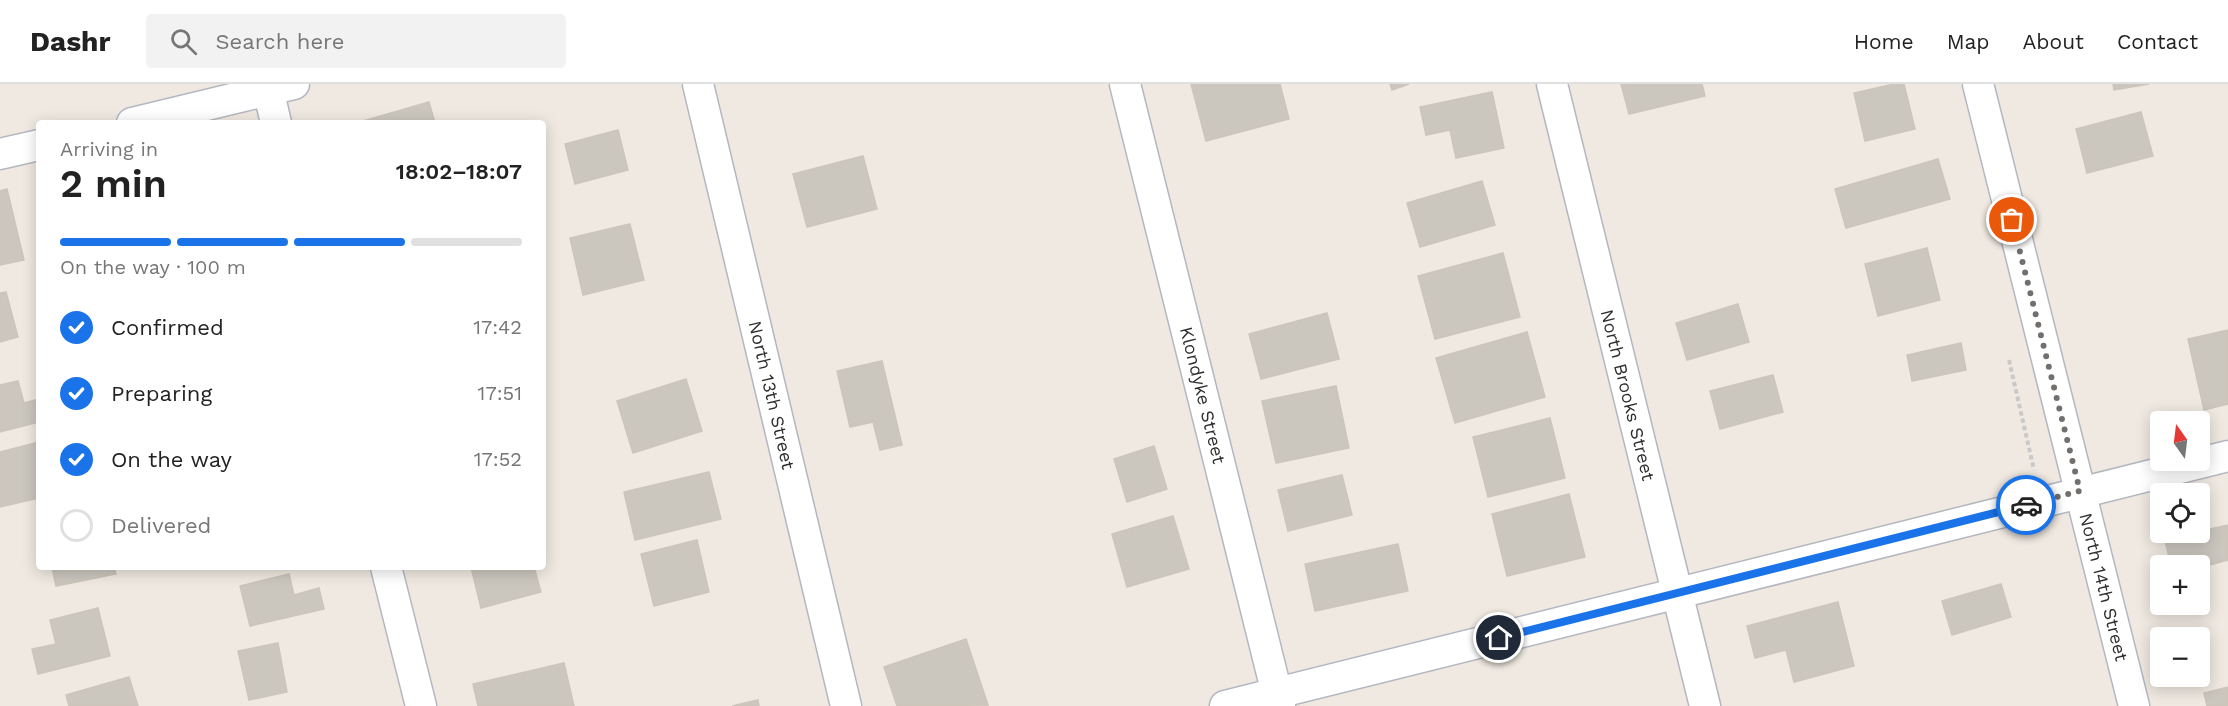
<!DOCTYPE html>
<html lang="en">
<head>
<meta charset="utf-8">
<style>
  body { margin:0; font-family:"Work Sans",sans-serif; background:#f2f2f2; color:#222; height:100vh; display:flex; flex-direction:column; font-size:22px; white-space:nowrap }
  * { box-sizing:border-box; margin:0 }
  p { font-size:20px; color:#767676 }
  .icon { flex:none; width:33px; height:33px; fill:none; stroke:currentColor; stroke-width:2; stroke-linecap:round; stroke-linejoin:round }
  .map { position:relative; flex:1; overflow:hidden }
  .side { position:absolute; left:36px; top:36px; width:510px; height:450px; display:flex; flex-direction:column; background:#fff; border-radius:6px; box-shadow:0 3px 15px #0003 }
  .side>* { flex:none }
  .needle { width:39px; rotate:346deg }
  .fabs { position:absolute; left:2150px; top:327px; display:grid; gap:12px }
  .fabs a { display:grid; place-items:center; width:60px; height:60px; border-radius:6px; background:#fff; box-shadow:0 3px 15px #0003; font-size:30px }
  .pin { position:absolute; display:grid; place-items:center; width:51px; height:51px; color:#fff; margin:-26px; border:3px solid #fff; border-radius:50%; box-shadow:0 2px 6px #0007 }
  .courier { position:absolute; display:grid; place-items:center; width:60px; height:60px; margin:-30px; border:4px solid #1a73e8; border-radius:50%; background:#fff; color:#222; box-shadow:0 2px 8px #0007 }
  .head em { font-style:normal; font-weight:600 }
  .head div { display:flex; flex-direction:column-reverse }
  .head { display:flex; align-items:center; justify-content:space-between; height:102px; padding:0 24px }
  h1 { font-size:39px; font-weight:600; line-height:45px }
  .bar { display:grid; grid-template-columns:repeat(4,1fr); gap:9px 6px; align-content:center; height:72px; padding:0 24px }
  .bar i { height:8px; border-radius:4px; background:#e0e0e0 }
  .bar .active { background:#1a73e8 }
  .bar p { grid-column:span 4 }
  ol { padding:0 24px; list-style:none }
  li { display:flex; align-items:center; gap:18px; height:66px }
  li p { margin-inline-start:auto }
  li .icon { padding:6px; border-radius:50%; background:#1a73e8; color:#fff; stroke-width:4 }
  li:last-child { color:#767676 }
  li i { width:33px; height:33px; border:3px solid #e0e0e0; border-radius:50% }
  header { display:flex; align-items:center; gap:36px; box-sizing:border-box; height:84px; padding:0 30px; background:#fff; border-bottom:2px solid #e0e0e0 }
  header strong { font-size:28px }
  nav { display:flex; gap:33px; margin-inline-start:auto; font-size:21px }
  .search { width:420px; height:54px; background:#f2f2f2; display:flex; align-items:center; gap:15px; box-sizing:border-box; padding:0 21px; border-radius:6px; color:#767676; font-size:22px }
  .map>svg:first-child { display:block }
  .building { fill:#cbc7bf; stroke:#cbc5ba; stroke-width:1.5 }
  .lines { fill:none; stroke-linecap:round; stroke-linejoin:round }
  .street-casing { stroke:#b4b7c1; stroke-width:33 }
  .path { stroke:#c9c9c9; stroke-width:4; stroke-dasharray:4.5 3; stroke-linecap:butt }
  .street { stroke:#fff; stroke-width:30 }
  .done { stroke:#726f6d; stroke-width:6; stroke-dasharray:0 10.8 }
  .route { stroke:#1a73e8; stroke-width:8 }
  .labels { text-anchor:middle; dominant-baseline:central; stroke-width:4.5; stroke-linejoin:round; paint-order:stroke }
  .street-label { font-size:18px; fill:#2e2e2e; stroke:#fff }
</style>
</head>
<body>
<header>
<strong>Dashr</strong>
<div class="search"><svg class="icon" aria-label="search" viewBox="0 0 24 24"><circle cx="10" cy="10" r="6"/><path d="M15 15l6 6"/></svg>Search here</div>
<nav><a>Home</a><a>Map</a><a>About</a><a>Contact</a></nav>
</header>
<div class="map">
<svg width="2228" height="622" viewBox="0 0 2228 622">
  <rect width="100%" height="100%" fill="#efe9e1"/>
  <!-- building -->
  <g class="building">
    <path d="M1191 0H1280L1289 35 1206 57Z"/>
    <path d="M1390 0H1409L1392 6Z"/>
    <path d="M1621 0H1702L1705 12 1629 30Z"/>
    <path d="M1894 0H1904L1915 45 1865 57 1854 9Z"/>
    <path d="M2113 0H2149L2114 6Z"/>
    <path d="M1492 8 1504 64 1456 74 1450 46 1426 51 1420 23Z"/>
    <path d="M429 18 435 39H363V37Z"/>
    <path d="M2141 28 2153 72 2087 89 2076 45Z"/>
    <path d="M618 46 628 86 575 100 565 60Z"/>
    <path d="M863 72 877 125 807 143 793 90Z"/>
    <path d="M1938 75 1950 115 1846 144 1835 105Z"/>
    <path d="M1482 97 1495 141 1420 163 1407 119Z"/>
    <path d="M7 105 24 176 0 181V107Z"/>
    <path d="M630 140 644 196 583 211 570 154Z"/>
    <path d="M1927 164 1940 216 1878 232 1865 180Z"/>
    <path d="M1503 169 1520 233 1435 255 1418 192Z"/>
    <path d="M6 208 18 253 0 258V209Z"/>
    <path d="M1738 220 1749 258 1687 276 1676 239Z"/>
    <path d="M1327 229 1339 275 1261 295 1249 250Z"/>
    <path d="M2228 246V320L2204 326 2188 255Z"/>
    <path d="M1527 248 1545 313 1455 339 1436 274Z"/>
    <path d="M1961 259 1966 286 1912 297 1907 271Z"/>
    <path d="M882 277 902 361 880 366 873 338 850 343 837 287Z"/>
    <path d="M1773 291 1783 328 1720 345 1710 307Z"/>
    <path d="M686 295 702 347 633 369 617 317Z"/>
    <path d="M18 297 24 319 39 315V338L0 348V301Z"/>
    <path d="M1336 302 1349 364 1276 379 1262 317Z"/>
    <path d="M1550 334 1565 394 1488 413 1473 353Z"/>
    <path d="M39 358V414L0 423V368Z"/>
    <path d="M1154 362 1167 405 1127 418 1114 375Z"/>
    <path d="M709 388 721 435 635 456 624 408Z"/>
    <path d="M1342 391 1352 431 1288 447 1278 406Z"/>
    <path d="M1569 410 1585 473 1507 492 1492 430Z"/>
    <path d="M1173 432 1189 485 1127 503 1112 450Z"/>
    <path d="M2199 440 2201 447 2228 441V476L2199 484V482H2171L2165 456 2179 452 2178 448H2199Z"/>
    <path d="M697 456 709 508 654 522 641 470Z"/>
    <path d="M1398 460 1408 507 1315 527 1305 480Z"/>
    <path d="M52 483H114L116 490 56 502Z"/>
    <path d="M471 483H534L541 508 481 524Z"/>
    <path d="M289 490 294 511 319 504 324 525 250 542 240 502Z"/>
    <path d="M2001 500 2011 533 1952 551 1942 517Z"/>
    <path d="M1838 518 1854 582 1794 598 1786 566 1755 574 1747 542Z"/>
    <path d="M98 524 110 572 38 590 32 565 56 560 50 536Z"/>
    <path d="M966 555 988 621 897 622 884 583Z"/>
    <path d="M278 559 287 608 249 616 238 567Z"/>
    <path d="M564 579 574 622H478L473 600Z"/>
    <path d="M129 593 138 622H69L66 611Z"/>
    <path d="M2228 603V622H2207L2204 609Z"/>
    <path d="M758 616 759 622H732Z"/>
  </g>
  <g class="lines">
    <!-- street casing -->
    <g class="street-casing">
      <g id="street">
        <path d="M267 0 276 39"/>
        <path d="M698 0 846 622"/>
        <path d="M1125 0 1280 622"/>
        <path d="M1552 0 1705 622"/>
        <path d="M1978 0 2134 622"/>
        <path d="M132 39 294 0"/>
        <path d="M0 70 39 61"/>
        <path d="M386 483 421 622"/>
        <path d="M1225 622 2228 372"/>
      </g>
    </g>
    <!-- path -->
    <path class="path" d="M2009 276 2034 386"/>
    <!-- street -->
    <use href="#street" class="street"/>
  </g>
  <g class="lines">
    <!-- done -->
    <path class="done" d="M2012 136 2080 407 2026 421"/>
    <!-- route -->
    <path class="route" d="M1499 554 2026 421"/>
  </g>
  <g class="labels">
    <!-- street labels -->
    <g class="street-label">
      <text transform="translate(772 311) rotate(77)">North 13th Street</text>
      <text transform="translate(1203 311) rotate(76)">Klondyke Street</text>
      <text transform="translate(1628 311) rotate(76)">North Brooks Street</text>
      <text transform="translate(2104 503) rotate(76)">North 14th Street</text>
    </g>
  </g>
</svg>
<div class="fabs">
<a><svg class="needle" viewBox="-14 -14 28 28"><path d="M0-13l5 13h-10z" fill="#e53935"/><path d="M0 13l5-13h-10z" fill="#767676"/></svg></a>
<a><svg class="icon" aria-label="locate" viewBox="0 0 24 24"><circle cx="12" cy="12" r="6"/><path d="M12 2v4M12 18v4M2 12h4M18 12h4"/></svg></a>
<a>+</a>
<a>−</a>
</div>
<div class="pin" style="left:2012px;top:136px;background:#ea580c"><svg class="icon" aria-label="bag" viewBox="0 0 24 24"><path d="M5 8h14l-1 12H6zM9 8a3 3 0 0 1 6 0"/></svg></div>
<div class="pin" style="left:1499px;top:554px;background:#1f2937"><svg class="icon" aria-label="home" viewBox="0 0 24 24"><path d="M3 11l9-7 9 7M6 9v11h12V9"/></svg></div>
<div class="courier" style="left:2026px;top:421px"><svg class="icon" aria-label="car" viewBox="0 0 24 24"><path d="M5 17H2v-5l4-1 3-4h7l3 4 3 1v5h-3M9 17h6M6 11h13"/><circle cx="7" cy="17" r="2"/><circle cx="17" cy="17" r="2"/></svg></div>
<section class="side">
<div class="head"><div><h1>2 min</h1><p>Arriving in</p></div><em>18:02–18:07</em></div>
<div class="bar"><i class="active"></i><i class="active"></i><i class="active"></i><i></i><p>On the way · 100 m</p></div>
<ol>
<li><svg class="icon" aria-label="check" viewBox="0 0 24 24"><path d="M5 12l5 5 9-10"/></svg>Confirmed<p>17:42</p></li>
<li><svg class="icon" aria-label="check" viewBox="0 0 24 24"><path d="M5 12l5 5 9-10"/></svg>Preparing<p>17:51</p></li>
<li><svg class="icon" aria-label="check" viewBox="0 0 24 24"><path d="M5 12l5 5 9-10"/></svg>On the way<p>17:52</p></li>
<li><i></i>Delivered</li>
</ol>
</section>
</div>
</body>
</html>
